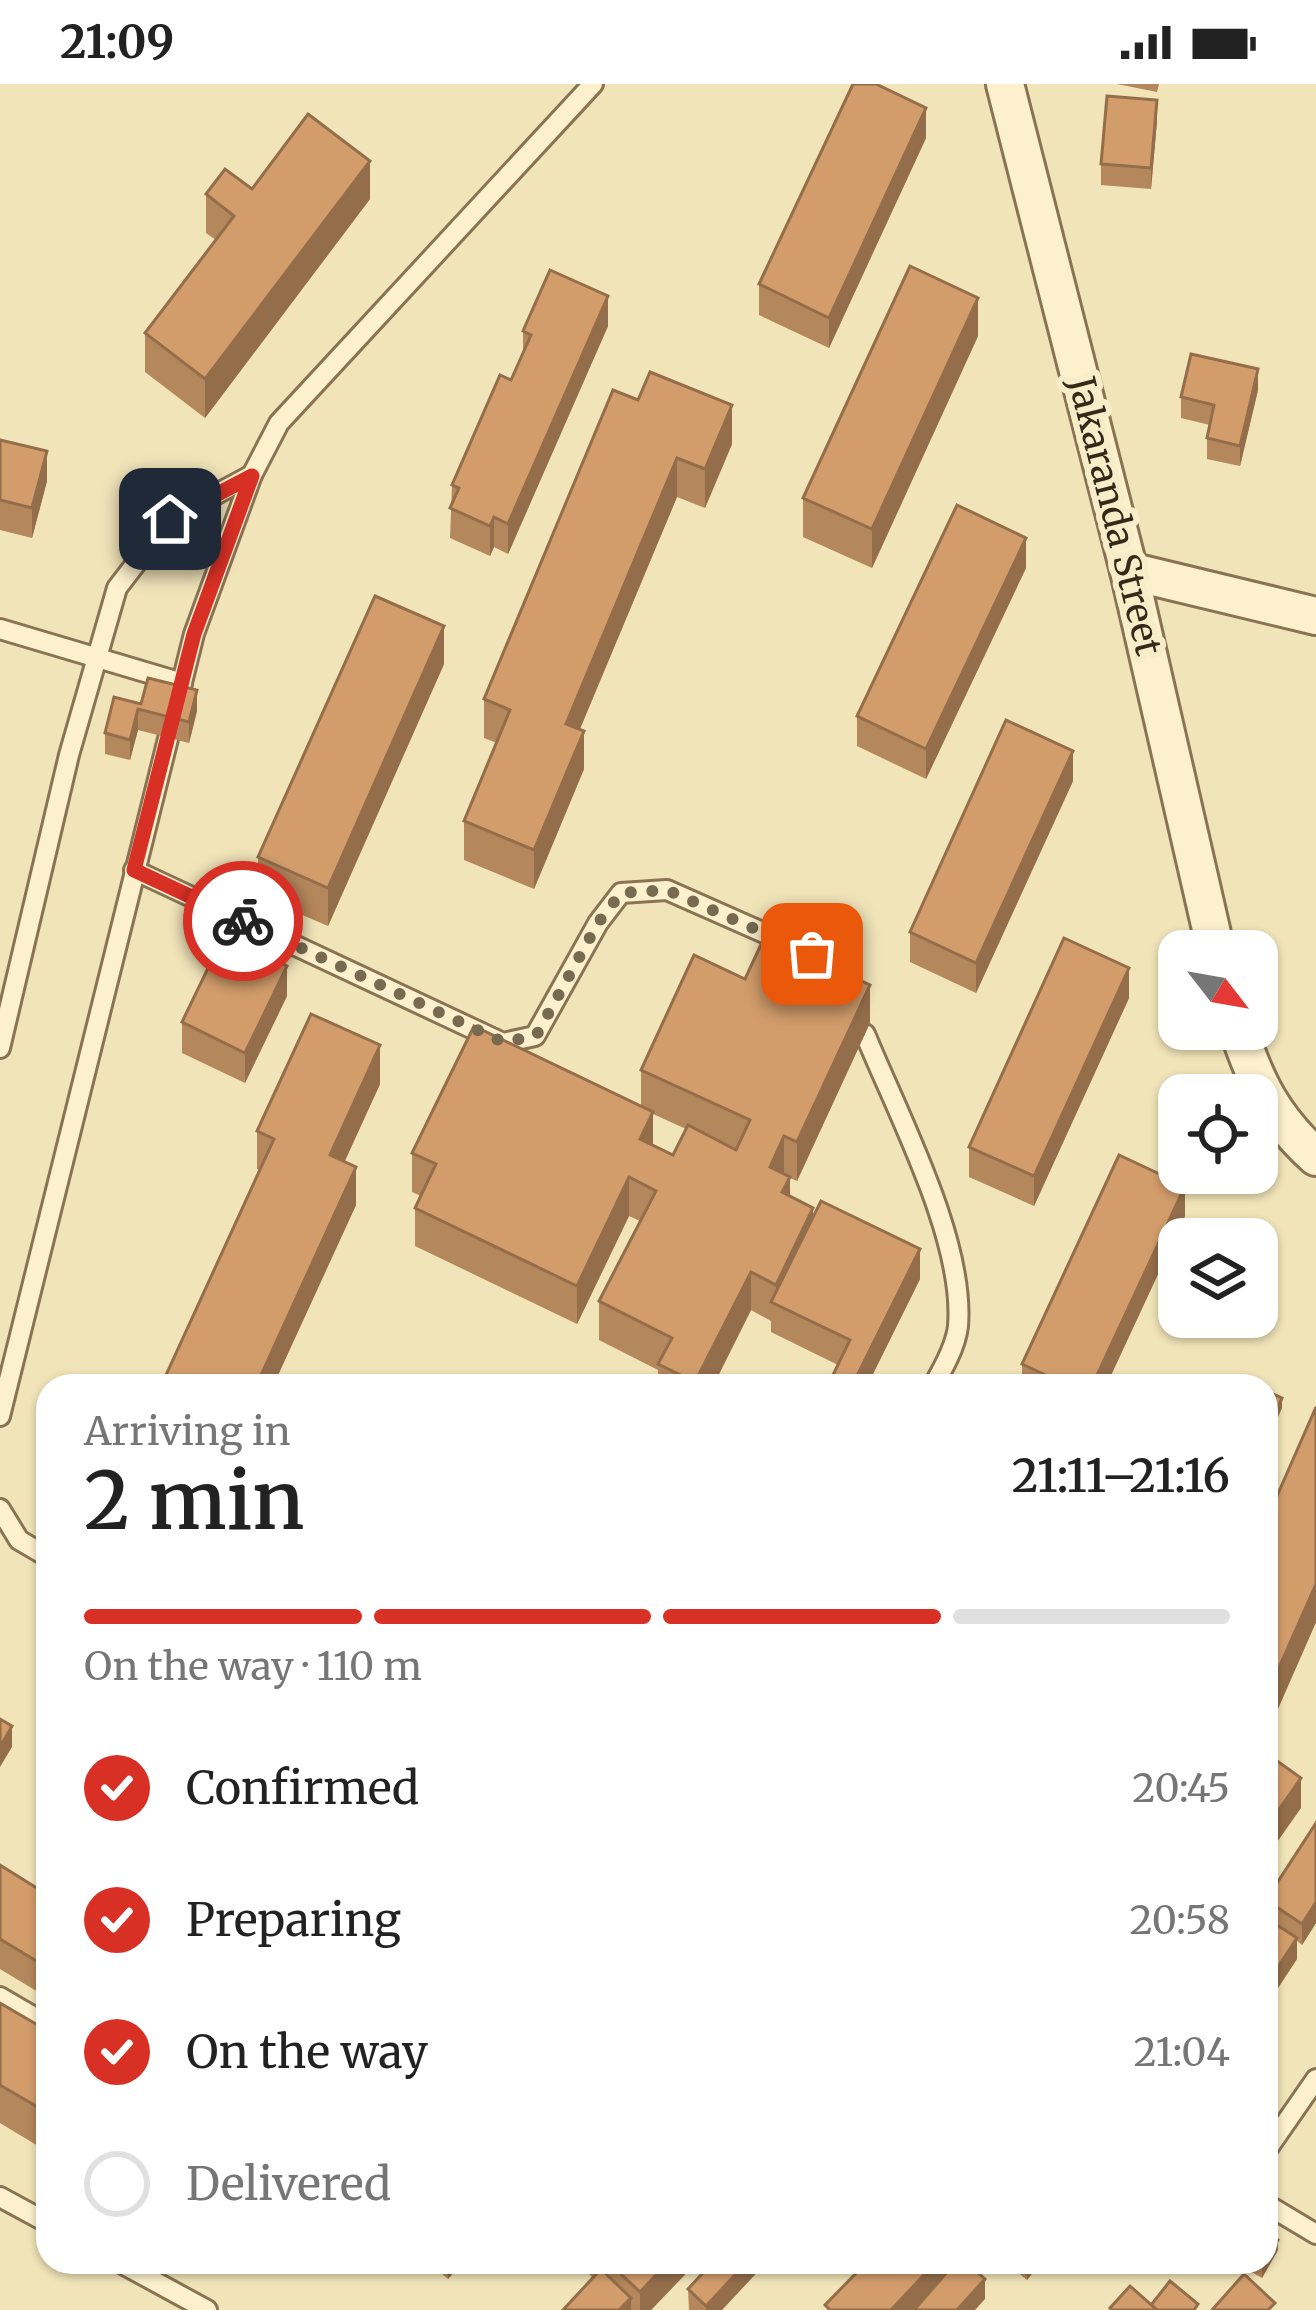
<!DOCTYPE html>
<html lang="en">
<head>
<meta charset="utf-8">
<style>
  body { margin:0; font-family:Merriweather,serif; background:#f2f2f2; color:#222; height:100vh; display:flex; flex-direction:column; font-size:45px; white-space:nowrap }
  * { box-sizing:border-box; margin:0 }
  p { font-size:39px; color:#767676 }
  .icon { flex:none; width:66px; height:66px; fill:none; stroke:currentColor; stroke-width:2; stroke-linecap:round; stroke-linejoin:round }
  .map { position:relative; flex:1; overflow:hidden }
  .drawer { position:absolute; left:36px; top:1290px; width:1242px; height:900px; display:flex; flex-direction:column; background:#fff; border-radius:36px; box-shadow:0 3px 9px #0004 }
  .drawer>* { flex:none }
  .needle { width:78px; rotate:121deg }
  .fabs { position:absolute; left:1158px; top:846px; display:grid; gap:24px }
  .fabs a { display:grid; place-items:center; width:120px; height:120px; border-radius:24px; background:#fff; box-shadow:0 3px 9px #0004; font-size:60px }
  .pin { position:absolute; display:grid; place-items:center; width:102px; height:102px; color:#fff; margin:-51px; border-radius:24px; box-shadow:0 6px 18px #0006 }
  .courier { position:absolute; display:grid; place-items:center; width:120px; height:120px; margin:-60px; border:9px solid #d93025; border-radius:50%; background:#fff; color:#222; box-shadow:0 3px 15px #0007 }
  .summary em { font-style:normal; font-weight:600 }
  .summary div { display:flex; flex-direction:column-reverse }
  .summary { display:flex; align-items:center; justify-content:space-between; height:204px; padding:0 48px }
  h1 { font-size:78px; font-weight:600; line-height:90px }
  .bar { display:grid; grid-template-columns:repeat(4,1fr); gap:18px 12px; align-content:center; height:144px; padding:0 48px }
  .bar i { height:15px; border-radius:9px; background:#e0e0e0 }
  .bar .on { background:#d93025 }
  .bar p { grid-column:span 4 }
  ol { padding:0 48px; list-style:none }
  li { display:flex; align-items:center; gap:36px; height:132px }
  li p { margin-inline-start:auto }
  li .icon { padding:12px; border-radius:50%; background:#d93025; color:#fff; stroke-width:4 }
  li:last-child { color:#767676 }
  li i { width:66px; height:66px; border:6px solid #e0e0e0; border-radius:50% }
  .status { display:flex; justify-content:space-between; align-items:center; height:84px; padding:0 60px; background:#fff; direction:ltr }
  .status svg { height:33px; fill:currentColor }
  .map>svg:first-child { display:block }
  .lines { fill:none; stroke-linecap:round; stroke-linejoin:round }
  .service-casing { stroke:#897353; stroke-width:24 }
  .minor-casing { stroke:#897353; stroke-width:42 }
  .service { stroke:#fcf0cd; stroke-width:18 }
  .minor { stroke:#fcf0cd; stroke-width:36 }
  .wall { fill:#b5875c; fill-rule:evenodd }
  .shaded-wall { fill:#946e4b }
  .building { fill:#d39d6b; stroke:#946e4b; stroke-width:3 }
  .done { stroke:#776a51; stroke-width:12; stroke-dasharray:0 21.6 }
  .route { stroke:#d93025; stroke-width:15 }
  .labels { text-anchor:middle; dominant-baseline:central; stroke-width:12; stroke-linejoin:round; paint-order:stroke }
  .street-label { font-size:36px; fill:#362919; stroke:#f8edc9 }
</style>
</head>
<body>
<div class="status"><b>21:09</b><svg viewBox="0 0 49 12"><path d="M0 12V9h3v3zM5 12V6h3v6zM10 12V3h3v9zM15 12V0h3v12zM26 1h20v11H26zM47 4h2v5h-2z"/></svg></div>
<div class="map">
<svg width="1316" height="2226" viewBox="0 0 1316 2226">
  <rect width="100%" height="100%" fill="#f1e4b9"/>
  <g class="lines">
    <!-- service casing -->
    <g class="service-casing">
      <g id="service">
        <path d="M0 545 182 599"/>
        <path d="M134 786 503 959 535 952 598 839 621 809 667 806 812 870 831 892"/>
        <path d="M865 950C898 1031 965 1156 958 1242 956 1262 943 1285 933 1302"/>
        <path d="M0 964 69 671 117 504 170 435 252 391"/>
        <path d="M0 1332 194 550 252 391 279 339 593 0"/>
        <path d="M0 1425 19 1456 48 1473"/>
        <path d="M0 1913 48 1941"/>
        <path d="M1266 2067 1316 1995"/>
        <path d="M0 2113 48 2139"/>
        <path d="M1266 2120 1316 2150"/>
        <path d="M119 2178 207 2226"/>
      </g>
    </g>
    <!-- minor casing -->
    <g class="minor-casing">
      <g id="minor">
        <path d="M1005 0 1129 487 1216 867"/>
        <path d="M1129 487 1316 532"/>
        <path d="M1238 945C1256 999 1273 1034 1316 1073"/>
      </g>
    </g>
    <!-- service -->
    <use href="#service" class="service"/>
    <!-- minor -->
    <use href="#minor" class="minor"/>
  </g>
  <!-- wall -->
  <g class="wall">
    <path d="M1117 0H1159L1157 8Z"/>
    <path d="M1157 37 1151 105 1101 101V80Z"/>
    <path d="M926 54 829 264 759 231V200Z"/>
    <path d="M206 110 370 115 205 334 145 288V249L216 156 206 149Z"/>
    <path d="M608 242 508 470 494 463 490 472 450 454 452 401 511 296 523 268V247Z"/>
    <path d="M978 252 872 484 803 453V414Z"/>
    <path d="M613 306 732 360 705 424 677 413 580 645 584 685 534 805 464 776V737L497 659 484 654V615Z"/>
    <path d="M1258 306 1240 382 1207 375V354L1210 341 1181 334V313Z"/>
    <path d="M0 356 47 397 32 454 0 446Z"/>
    <path d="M1026 484 926 695 857 662V632Z"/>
    <path d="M444 580 328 842 258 812V773Z"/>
    <path d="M141 620 197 627 189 659 138 646 130 676 105 670V649Z"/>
    <path d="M1073 697 976 909 910 878V848Z"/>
    <path d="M745 895 870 939 797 1097 790 1094V1112L813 1133 920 1195 867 1302H832V1293L838 1281 771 1248V1237L751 1226 713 1302H658V1286L599 1256V1217L640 1137 629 1132 577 1240 415 1162V1124L421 1112 412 1108V1069L641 1023V986ZM653 1030 686 1045 673 1071 653 1061Z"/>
    <path d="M287 912 245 999 182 969V938Z"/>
    <path d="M1129 914 1034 1122 969 1093V1063Z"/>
    <path d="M380 1000 345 1077 356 1121 273 1302H161L260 1087 257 1085V1047Z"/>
    <path d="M1185 1132 1106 1302H1022V1280Z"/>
    <path d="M1316 1323V1538L1277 1627 1266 1622V1437Z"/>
    <path d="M1316 1739V1839L1302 1861 1297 1857V1875L1266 1922V1816Z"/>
    <path d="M0 1781 48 1811V1914L0 1885Z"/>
    <path d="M0 1919 48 1947V2068L0 2039Z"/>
    <path d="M1278 2166 1262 2194 1234 2178H1266Z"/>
    <path d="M428 2178H463L448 2195Z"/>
    <path d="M583 2178H697L651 2226H563L593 2194 583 2184Z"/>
    <path d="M1005 2178H1041L1027 2196Z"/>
    <path d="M688 2205 722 2226H689Z"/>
  </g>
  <!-- shaded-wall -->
  <g class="shaded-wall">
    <path d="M1157 16V37L1151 105V84Z"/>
    <path d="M926 24V54L829 264V234Z"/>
    <path d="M370 77V115L205 334V295Z"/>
    <path d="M608 212V242L508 470V440Z"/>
    <path d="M978 214V252L872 484V445Z"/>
    <path d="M1258 285V306L1240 382V362Z"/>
    <path d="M732 321V360L705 424V385Z"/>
    <path d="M47 367V397L32 454V424Z"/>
    <path d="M677 374V413L566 678V640Z"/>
    <path d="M494 433V463L490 472V442Z"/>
    <path d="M1026 454V484L926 695V665Z"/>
    <path d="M444 542V580L328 842V804Z"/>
    <path d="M197 606V627L189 659V638Z"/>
    <path d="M138 625V646L130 676V656Z"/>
    <path d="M584 647V685L534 805V766Z"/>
    <path d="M1073 667V697L976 909V879Z"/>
    <path d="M287 882V912L245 999V969Z"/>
    <path d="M1129 884V914L1034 1122V1092Z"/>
    <path d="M870 901V939L797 1097V1058Z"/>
    <path d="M380 961V1000L330 1109V1071Z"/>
    <path d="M653 1028V1067L640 1055Z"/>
    <path d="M784 1052V1090L770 1083Z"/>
    <path d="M356 1083V1121L273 1302H256Z"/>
    <path d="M629 1093V1132L577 1240V1202Z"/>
    <path d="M790 1093V1131L782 1108Z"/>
    <path d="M1185 1102V1132L1106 1302H1092Z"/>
    <path d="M813 1124V1163L776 1220V1201Z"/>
    <path d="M920 1165V1195L867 1302H852Z"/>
    <path d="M751 1188V1226L713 1302H695V1298Z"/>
    <path d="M1282 1314V1324L1266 1360V1350Z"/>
    <path d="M1316 1500V1538L1277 1627V1588Z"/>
    <path d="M12 1642V1663L0 1683V1663Z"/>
    <path d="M1301 1694V1724L1266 1774V1744Z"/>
    <path d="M1316 1818V1839L1302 1861V1840Z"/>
    <path d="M1297 1854V1875L1266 1922V1901Z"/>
    <path d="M1278 2156V2166L1262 2194V2183Z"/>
    <path d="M448 2178H463L448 2195Z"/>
    <path d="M668 2178H697L651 2226H640V2208Z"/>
    <path d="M747 2178H767L722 2226H706V2222Z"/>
    <path d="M936 2178H965L919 2226H891Z"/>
    <path d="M1027 2178H1041L1027 2196Z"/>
    <path d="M985 2195V2215L975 2226H957Z"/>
    <path d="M631 2214V2226H619Z"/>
  </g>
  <!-- building -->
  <g class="building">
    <path d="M853 0H876L926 24 829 234 759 200Z"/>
    <path d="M1107 12 1157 16 1151 84 1101 80Z"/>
    <path d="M308 30 370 77 205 295 145 249 234 132 206 110 225 85 252 105Z"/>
    <path d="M910 182 978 214 872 445 803 414Z"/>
    <path d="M550 186 608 212 508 440 494 433 490 442 450 424 459 404 452 401 500 291 511 296 531 251 523 247Z"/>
    <path d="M1191 270 1258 285 1240 362 1207 354 1214 321 1181 313Z"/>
    <path d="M650 288 732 321 705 385 677 374 566 640 584 647 534 766 464 737 510 626 484 615 613 306 638 316Z"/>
    <path d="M0 356 47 367 32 424 0 416Z"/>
    <path d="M957 421 1026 454 926 665 857 632Z"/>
    <path d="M375 512 444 542 328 804 258 773Z"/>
    <path d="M148 594 197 606 189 638 138 625 130 656 105 649 114 613 141 620Z"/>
    <path d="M1006 636 1073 667 976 879 910 848Z"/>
    <path d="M224 851 287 882 245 969 182 938Z"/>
    <path d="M765 852 870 901 797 1058 784 1052 770 1083 790 1093 782 1108 813 1124 776 1201 751 1188 695 1298 658 1280 672 1254 599 1217 656 1107 629 1093 577 1202 415 1124 436 1080 412 1069 474 942 653 1028 640 1055 673 1071 688 1041 736 1066 750 1036 641 986 694 871 745 895Z"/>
    <path d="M1064 854 1129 884 1034 1092 969 1063Z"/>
    <path d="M311 930 380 961 330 1071 356 1083 256 1302H161L274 1055 257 1047Z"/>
    <path d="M1119 1071 1185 1102 1092 1302H1069L1022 1280Z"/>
    <path d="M821 1117 920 1165 852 1302 832 1293 850 1256 771 1218Z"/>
    <path d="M1266 1307 1282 1314 1266 1350Z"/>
    <path d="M1316 1323V1500L1277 1588 1266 1583V1437Z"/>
    <path d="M0 1635 12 1642 0 1663Z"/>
    <path d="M1273 1674 1301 1694 1266 1744V1684Z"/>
    <path d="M1316 1739V1818L1302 1840 1266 1816Z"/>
    <path d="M0 1781 48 1811V1884L0 1855Z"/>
    <path d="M1266 1834 1297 1854 1266 1901Z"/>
    <path d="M0 1919 48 1947V2029L0 2001Z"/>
    <path d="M1266 2149 1278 2156 1266 2176Z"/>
    <path d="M608 2178H668L640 2208Z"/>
    <path d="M713 2178H747L706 2222 688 2205Z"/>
    <path d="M867 2178H936L891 2226H830L825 2221Z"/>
    <path d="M956 2178H966L985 2195 957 2226H914Z"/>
    <path d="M601 2185 631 2214 619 2226H563Z"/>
    <path d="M1244 2190 1275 2219 1268 2226H1212Z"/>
    <path d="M1170 2197 1198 2220 1194 2226H1157L1151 2221Z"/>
    <path d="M1130 2202 1157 2226H1112L1110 2224Z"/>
  </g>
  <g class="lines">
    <!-- done -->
    <path class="done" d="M243 837 503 958 536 952 598 839 621 809 667 806 812 870"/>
    <!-- route -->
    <path class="route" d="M170 435 252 392 194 550 134 786 243 837"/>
  </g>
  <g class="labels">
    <!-- street labels -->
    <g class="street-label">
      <text transform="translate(1115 432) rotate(76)">Jakaranda Street</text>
    </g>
  </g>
</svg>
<div class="fabs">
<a><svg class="needle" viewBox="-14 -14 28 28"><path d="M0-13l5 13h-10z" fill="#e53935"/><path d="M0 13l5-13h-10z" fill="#767676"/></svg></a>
<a><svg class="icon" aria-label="locate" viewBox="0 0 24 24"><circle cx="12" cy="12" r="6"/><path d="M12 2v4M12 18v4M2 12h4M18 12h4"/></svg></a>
<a><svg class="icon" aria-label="layers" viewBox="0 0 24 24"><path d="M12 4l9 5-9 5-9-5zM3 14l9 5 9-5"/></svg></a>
</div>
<div class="pin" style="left:812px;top:870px;background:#ea580c"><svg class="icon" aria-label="bag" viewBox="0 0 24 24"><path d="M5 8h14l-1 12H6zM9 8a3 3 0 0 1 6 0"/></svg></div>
<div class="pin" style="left:170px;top:435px;background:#1f2937"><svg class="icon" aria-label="home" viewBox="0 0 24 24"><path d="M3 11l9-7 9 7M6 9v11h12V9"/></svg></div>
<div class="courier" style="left:243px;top:837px"><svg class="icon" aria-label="bike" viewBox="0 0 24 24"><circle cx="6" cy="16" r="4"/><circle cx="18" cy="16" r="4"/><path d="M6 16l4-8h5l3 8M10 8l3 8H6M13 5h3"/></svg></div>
<section class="drawer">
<div class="summary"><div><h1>2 min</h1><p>Arriving in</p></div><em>21:11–21:16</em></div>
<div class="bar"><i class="on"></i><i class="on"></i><i class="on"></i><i></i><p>On the way · 110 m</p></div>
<ol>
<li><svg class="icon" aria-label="check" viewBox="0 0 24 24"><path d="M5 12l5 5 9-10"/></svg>Confirmed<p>20:45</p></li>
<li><svg class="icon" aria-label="check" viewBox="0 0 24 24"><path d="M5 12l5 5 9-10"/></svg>Preparing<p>20:58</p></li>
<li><svg class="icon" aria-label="check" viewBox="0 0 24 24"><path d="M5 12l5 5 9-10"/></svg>On the way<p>21:04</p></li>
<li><i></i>Delivered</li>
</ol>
</section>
</div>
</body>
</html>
